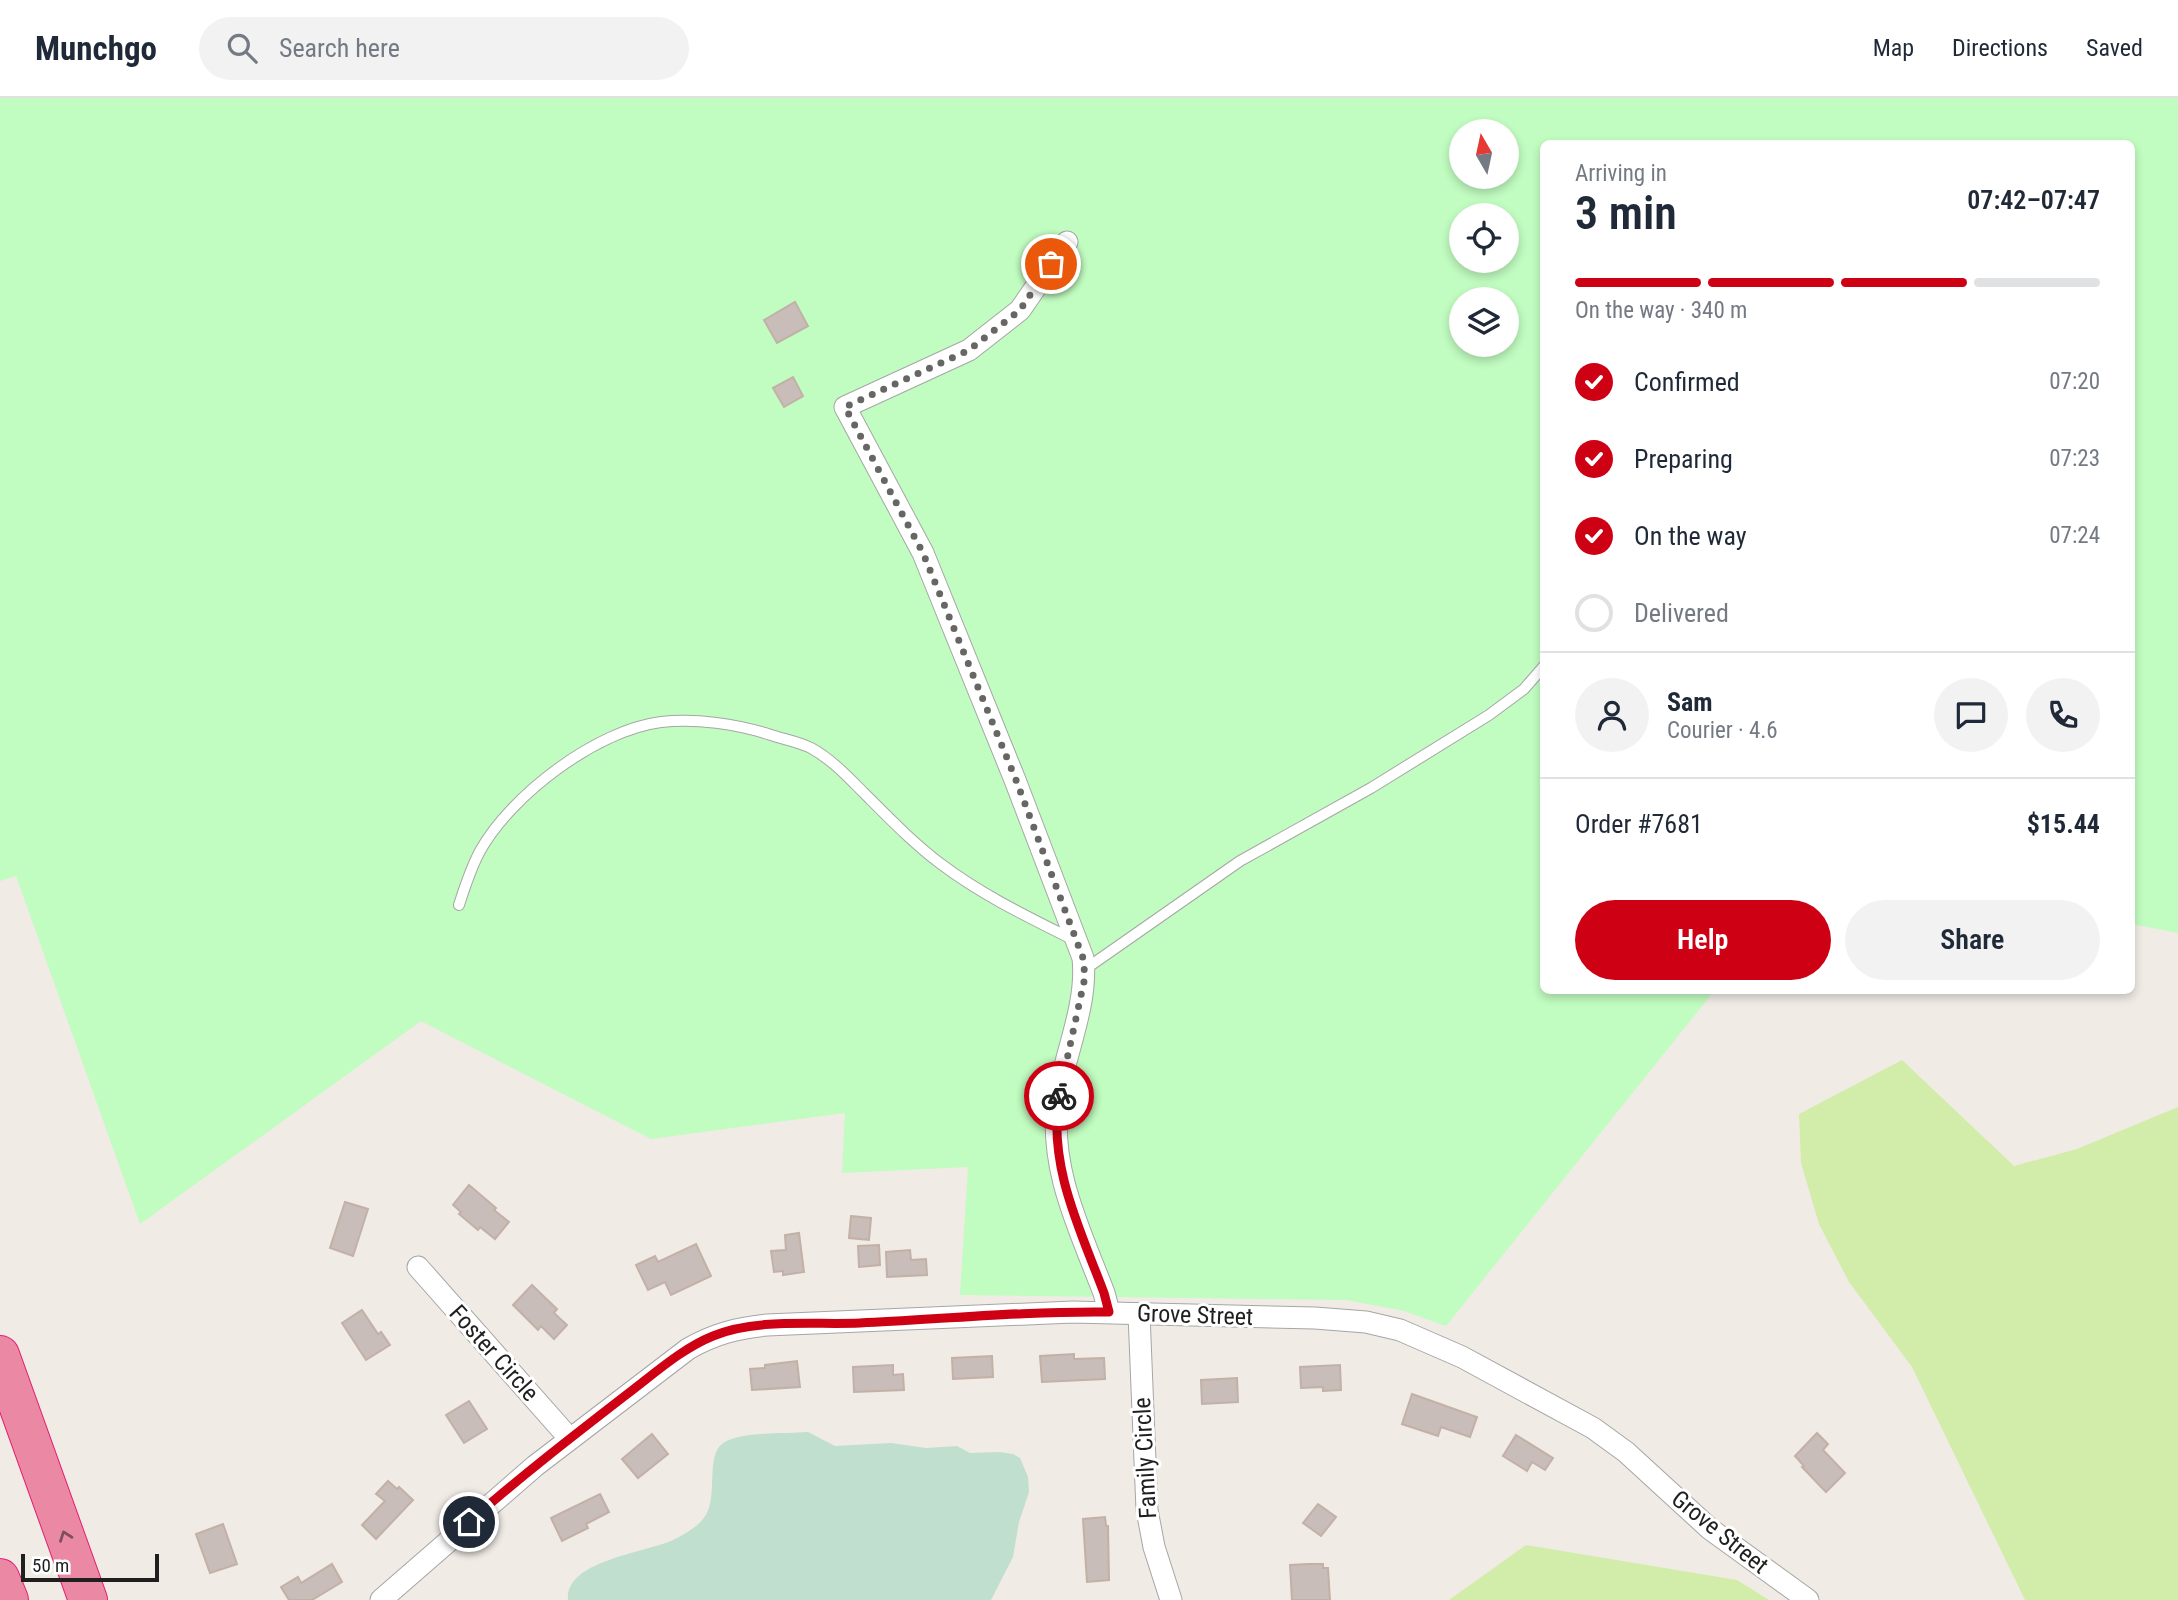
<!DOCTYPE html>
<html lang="en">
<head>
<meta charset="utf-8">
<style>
  body { margin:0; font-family:"Roboto Condensed",sans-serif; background:#f2f2f3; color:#1f2937; height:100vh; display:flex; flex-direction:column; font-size:26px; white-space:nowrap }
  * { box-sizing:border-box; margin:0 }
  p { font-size:23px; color:#747a83 }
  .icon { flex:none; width:38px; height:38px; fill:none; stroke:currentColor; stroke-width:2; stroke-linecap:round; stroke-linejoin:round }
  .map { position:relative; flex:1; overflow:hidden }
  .side { position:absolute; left:1540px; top:42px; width:595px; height:854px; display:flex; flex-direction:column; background:#fff; border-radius:10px; box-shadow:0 4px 10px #0003 }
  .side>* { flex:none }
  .needle { width:46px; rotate:351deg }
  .buttons { position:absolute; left:1449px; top:21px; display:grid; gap:14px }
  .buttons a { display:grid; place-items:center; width:70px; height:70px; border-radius:50%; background:#fff; box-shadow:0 4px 10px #0003; font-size:35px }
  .scale { position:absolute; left:21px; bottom:18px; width:138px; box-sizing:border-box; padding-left:7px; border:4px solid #1f1f1f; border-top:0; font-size:19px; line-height:24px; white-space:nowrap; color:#1f1f1f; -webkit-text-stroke:5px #fff; paint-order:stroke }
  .pin { position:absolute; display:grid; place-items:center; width:60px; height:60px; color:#fff; margin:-30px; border:4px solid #fff; border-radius:50%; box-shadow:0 2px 7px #0007 }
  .courier { position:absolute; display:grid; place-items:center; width:70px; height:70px; margin:-35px; border:5px solid #ce0014; border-radius:50%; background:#fff; color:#222; box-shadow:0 2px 9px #0007 }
  .overview em { font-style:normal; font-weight:600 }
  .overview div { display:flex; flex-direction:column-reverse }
  .overview { display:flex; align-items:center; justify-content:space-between; height:119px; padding:0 35px }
  h1 { font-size:46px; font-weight:600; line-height:52px }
  .bar { display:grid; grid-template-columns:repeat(4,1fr); gap:10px 7px; align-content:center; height:84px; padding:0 35px }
  .bar i { height:9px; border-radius:5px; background:#e0e1e3 }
  .bar .selected { background:#ce0014 }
  .bar p { grid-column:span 4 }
  .line { display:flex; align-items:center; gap:18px; padding:0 35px; border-top:2px solid #e0e1e3 }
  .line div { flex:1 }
  .round { display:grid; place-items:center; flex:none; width:74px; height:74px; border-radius:37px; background:#f2f2f3 }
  ol { padding:0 35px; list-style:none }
  li { display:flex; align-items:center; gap:21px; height:77px }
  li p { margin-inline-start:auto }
  li .icon { padding:7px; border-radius:50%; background:#ce0014; color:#fff; stroke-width:4 }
  li:last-child { color:#747a83 }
  li i { width:38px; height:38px; border:4px solid #e0e1e3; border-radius:50% }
  .primary-button { display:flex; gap:14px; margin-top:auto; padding:14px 35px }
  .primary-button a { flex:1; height:80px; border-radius:42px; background:#ce0014; color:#fff; font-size:28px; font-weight:600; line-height:80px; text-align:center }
  .primary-button a+a { background:#f2f2f3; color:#1f2937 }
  header { display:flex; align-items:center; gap:42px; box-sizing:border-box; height:98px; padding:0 35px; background:#fff; border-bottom:2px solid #e0e1e3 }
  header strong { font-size:33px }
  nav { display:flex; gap:38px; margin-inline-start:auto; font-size:24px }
  .search { width:490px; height:63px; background:#f2f2f3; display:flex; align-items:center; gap:18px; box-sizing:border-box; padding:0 24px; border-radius:38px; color:#747a83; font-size:26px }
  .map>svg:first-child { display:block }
  .grass { fill:#d1eda9 }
  .wetland { fill:#c1dfce }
  .park { fill:#c1fcc0; fill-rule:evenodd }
  .building { fill:#c8bdb8; stroke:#c3b0a6; stroke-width:2 }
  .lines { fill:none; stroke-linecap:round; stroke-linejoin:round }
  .service-casing { stroke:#a6a6a6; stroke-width:12 }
  .minor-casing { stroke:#a6a6a6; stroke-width:23 }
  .motorway-casing { stroke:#e31d74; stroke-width:40 }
  .service { stroke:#fff; stroke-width:10 }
  .minor { stroke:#fff; stroke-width:21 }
  .motorway { stroke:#eb89a5; stroke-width:38 }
  .oneway { stroke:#7b4f5b }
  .done { stroke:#686664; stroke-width:7; stroke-dasharray:0 12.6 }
  .route { stroke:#ce0014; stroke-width:9 }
  .labels { text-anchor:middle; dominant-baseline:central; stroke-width:6; stroke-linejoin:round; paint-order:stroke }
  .street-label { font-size:24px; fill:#1f1f1f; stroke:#fff }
</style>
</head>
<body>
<header>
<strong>Munchgo</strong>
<div class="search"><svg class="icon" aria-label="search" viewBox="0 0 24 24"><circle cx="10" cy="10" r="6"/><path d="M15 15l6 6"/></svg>Search here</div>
<nav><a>Map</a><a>Directions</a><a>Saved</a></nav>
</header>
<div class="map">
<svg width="2178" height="1502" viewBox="0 0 2178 1502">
  <rect width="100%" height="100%" fill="#f0ebe5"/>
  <!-- grass -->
  <g class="grass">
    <path d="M1902 962 2014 1068 2077 1051 2178 1009V1502H2025L1912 1269 1849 1184 1819 1126 1801 1065 1799 1016Z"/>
    <path d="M1526 1447 1737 1482 1769 1502H1449Z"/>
  </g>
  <!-- wetland -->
  <path class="wetland" d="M808 1334 835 1348 891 1345 926 1350 957 1348 970 1355 1000 1354 1013 1356 1020 1360 1028 1379 1029 1394 1019 1424 1013 1459 991 1502H568C565 1461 650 1455 677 1440 686 1435 697 1429 703 1421 720 1402 704 1359 723 1345 741 1333 786 1336 808 1334Z"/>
  <!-- park -->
  <path class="park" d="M0 0H2178V835L2132 826V46H1544V892L1714 893 1446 1228 1404 1213 1347 1202 960 1197 968 1069 842 1075 845 1015 651 1041 421 923 140 1126 16 778 0 783ZM1461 33H1507V79H1461ZM1461 117H1507V163H1461ZM1461 201H1507V247H1461Z"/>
  <!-- building -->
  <g class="building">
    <path d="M795 204 808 228 777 245 764 222Z"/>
    <path d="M793 279 803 298 784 309 773 290Z"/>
    <path d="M469 1087 496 1110 494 1112 509 1124 495 1141 480 1129 478 1132 459 1116 461 1114 453 1107Z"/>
    <path d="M345 1104 368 1111 353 1158 330 1150Z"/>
    <path d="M851 1118 871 1120 869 1142 849 1140Z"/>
    <path d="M799 1135 804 1174 783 1177V1173L774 1174 771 1153 786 1152 785 1137Z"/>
    <path d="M696 1146 711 1178 671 1197 665 1184 648 1192 636 1167 655 1158 658 1164Z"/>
    <path d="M879 1147 880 1167 859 1169 858 1148Z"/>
    <path d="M910 1152 911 1162 926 1161 927 1177 887 1179 886 1154Z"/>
    <path d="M532 1187 557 1211 554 1215 567 1227 554 1241 541 1228 538 1232 513 1207Z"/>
    <path d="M362 1212 378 1236 381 1234 390 1247 366 1262 342 1225Z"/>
    <path d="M1074 1256V1261L1104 1260 1105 1281 1042 1284 1040 1258Z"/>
    <path d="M992 1258 993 1279 953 1281 952 1260Z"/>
    <path d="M797 1263 800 1289 752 1292 750 1271 765 1270V1267Z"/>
    <path d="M893 1267V1277L903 1276 904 1292 854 1294 853 1269Z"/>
    <path d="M1340 1267 1341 1292 1323 1293V1289L1301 1290 1300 1269Z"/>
    <path d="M1237 1280 1238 1304 1202 1306 1201 1282Z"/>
    <path d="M1412 1296 1477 1319 1470 1339 1441 1329 1438 1338 1402 1326Z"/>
    <path d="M469 1303 487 1331 464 1345 446 1317Z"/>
    <path d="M1817 1335 1828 1346 1823 1352 1845 1375 1826 1394 1802 1369 1804 1368 1795 1358Z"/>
    <path d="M652 1336 668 1356 638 1380 622 1361Z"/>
    <path d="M1516 1337 1553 1360 1545 1372 1532 1364 1527 1373 1503 1358Z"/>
    <path d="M388 1383 397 1391 399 1389 413 1402 376 1441 362 1427 385 1403 376 1396Z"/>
    <path d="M600 1396 609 1414 586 1426 588 1430 562 1443 551 1420Z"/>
    <path d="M1318 1406 1336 1419 1321 1438 1303 1425Z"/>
    <path d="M1105 1419 1106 1428H1108L1109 1482 1087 1484 1083 1421Z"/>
    <path d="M223 1426 237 1466 210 1475 196 1436Z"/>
    <path d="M332 1466 342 1484 312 1502H289L281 1489 298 1479 301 1485Z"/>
    <path d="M1308 1466H1323V1470H1328L1330 1502H1292L1290 1467Z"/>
  </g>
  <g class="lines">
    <!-- service casing -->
    <g class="service-casing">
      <g id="service">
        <path d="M459 807C465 788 471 770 480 753 511 697 597 632 661 624 696 620 737 626 771 637 783 641 799 644 811 650 831 661 847 678 863 694 888 719 913 745 941 766 982 797 1028 819 1074 842"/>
        <path d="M1084 872 1240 763 1371 690 1489 617 1524 591 1544 568"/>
      </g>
    </g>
    <!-- minor casing -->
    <g class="minor-casing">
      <g id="minor">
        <path d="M1067 144 1020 212 969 252 845 309 923 455 1015 682 1083 860C1088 907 1065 954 1058 1000 1048 1070 1080 1132 1104 1195L1109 1214"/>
        <path d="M418 1169 570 1341"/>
        <path d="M1139 1216 1147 1412 1154 1449 1171 1502"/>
        <path d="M381 1502 535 1368 688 1251C714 1236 737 1230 767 1227L1073 1214 1315 1220 1366 1224 1400 1232 1462 1259 1593 1330 1626 1354 1710 1431 1808 1502"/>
      </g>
    </g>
    <!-- motorway casing -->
    <g class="motorway-casing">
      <g id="motorway">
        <path d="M0 1257 88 1502"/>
        <path d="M0 1480 9 1502"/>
      </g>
    </g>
    <!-- service -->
    <use href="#service" class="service"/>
    <!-- minor -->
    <use href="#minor" class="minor"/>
    <!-- motorway -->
    <use href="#motorway" class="motorway"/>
  </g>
  <!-- one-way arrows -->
  <defs><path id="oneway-chevron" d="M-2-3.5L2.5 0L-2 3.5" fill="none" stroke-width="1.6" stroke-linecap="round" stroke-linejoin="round" transform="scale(1.75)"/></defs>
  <use class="oneway" href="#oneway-chevron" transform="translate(65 1438) rotate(-110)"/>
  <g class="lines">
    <!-- done -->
    <path class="done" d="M1051 166 1020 212 969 252 845 309 923 455 1016 682 1083 860 1085 879 1059 998"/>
    <!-- route -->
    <path class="route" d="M469 1424C520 1379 573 1338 626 1297 654 1276 681 1251 713 1238 755 1220 815 1227 860 1225 943 1221 1026 1213 1109 1214L1104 1195C1080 1131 1048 1068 1059 998"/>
  </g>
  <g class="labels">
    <!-- street labels -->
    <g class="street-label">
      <text transform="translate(1195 1217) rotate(2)">Grove Street</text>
      <text transform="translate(494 1255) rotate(48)">Foster Circle</text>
      <text transform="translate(1145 1360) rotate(-93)">Family Circle</text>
      <text transform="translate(1720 1434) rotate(39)">Grove Street</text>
    </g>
  </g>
</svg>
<div class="buttons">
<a><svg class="needle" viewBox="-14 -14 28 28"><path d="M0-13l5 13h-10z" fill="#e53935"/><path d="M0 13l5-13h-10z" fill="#747a83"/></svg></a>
<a><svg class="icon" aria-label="locate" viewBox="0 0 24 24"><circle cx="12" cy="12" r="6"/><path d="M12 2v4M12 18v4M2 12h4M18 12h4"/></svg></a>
<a><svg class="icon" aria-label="layers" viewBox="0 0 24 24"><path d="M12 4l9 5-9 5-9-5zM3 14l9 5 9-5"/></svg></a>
</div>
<div class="scale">50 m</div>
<div class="pin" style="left:1051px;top:166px;background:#ea580c"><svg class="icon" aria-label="bag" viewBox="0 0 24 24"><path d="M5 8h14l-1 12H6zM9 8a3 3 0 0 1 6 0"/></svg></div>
<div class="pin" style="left:469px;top:1424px;background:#1f2937"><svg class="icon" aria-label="home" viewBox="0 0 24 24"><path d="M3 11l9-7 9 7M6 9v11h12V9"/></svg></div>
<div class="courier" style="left:1059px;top:998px"><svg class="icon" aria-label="bike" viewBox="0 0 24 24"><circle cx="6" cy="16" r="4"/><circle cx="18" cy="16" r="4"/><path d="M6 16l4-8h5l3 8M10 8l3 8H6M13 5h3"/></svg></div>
<section class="side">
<div class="overview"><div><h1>3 min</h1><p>Arriving in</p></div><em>07:42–07:47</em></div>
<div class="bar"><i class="selected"></i><i class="selected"></i><i class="selected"></i><i></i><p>On the way · 340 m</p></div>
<ol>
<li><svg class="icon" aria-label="check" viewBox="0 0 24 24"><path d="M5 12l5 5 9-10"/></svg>Confirmed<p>07:20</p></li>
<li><svg class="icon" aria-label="check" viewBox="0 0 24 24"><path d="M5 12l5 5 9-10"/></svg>Preparing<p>07:23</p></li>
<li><svg class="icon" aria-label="check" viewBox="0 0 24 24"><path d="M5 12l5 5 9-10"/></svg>On the way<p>07:24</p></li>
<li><i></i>Delivered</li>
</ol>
<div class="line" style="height:126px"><a class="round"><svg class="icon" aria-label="person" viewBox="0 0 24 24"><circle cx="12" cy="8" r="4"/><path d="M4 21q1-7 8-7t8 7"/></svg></a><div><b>Sam</b><p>Courier · 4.6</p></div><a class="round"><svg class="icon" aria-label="chat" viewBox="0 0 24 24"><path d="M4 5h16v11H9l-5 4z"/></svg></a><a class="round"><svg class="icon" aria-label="phone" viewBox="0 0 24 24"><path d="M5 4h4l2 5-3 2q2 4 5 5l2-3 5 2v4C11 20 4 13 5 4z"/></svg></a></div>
<div class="line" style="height:91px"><div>Order #7681</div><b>$15.44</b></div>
<div class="primary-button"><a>Help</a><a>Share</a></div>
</section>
</div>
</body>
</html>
